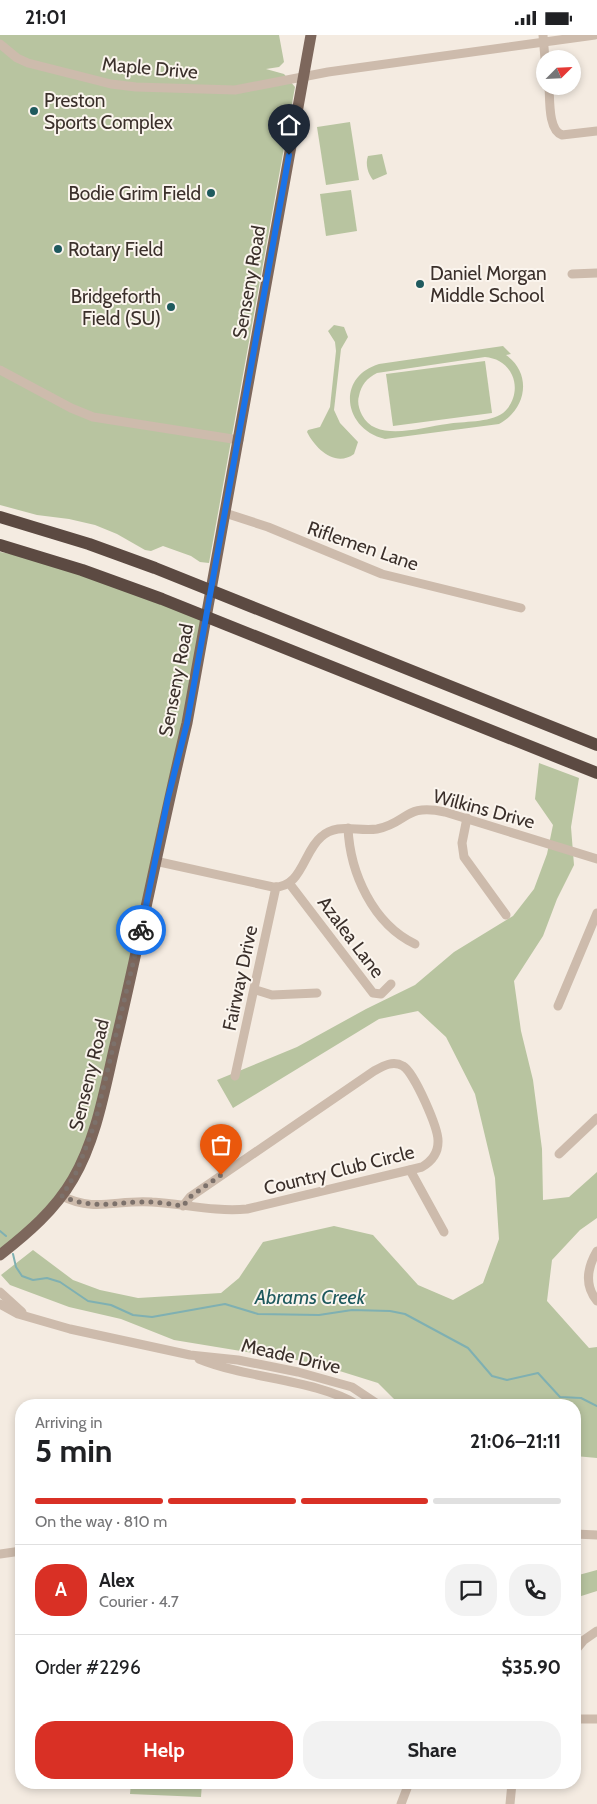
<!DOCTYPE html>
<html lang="en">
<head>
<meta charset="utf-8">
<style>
  body { margin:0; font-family:Cabin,sans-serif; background:#f2f2f2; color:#202124; height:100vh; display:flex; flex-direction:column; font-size:19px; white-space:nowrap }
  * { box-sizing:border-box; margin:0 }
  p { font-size:16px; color:#757577 }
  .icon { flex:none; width:28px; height:28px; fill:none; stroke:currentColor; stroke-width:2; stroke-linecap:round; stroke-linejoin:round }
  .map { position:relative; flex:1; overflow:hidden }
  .side { position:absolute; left:15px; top:1364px; width:566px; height:390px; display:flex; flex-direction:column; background:#fff; border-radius:20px; box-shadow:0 2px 8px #0003 }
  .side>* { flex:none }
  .needle { width:32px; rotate:66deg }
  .buttons { position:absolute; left:536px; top:15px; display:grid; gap:10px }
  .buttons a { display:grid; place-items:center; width:45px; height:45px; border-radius:50%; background:#fff; box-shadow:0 2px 8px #0003; font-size:25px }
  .pin { position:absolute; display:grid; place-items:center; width:42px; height:42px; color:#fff; margin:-51px -21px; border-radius:50% 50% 50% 0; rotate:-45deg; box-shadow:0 0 5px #0007 }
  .pin .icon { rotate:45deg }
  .courier { position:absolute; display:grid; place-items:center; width:50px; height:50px; margin:-25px; border:4px solid #1a73e8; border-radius:50%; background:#fff; color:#222; box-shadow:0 1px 6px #0007 }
  .summary em { font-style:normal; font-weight:700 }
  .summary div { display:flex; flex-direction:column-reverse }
  .summary { display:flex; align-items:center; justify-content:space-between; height:85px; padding:0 20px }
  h1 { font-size:32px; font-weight:700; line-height:38px }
  .bar { display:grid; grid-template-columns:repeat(4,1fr); gap:8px 5px; align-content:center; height:60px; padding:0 20px }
  .bar i { height:6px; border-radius:4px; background:#e0e0e0 }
  .bar .active { background:#d93025 }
  .bar p { grid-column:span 4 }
  .line { display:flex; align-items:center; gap:12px; padding:0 20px; border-top:1px solid #e0e0e0 }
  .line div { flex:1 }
  .round { display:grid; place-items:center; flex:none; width:52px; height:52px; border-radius:20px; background:#f2f2f2 }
  .primary-button { display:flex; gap:10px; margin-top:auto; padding:10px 20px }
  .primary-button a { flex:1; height:58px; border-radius:20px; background:#d93025; color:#fff; font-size:20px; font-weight:700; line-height:58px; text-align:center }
  .primary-button a+a { background:#f2f2f2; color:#202124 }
  .status { display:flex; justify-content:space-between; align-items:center; height:35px; padding:0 25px; background:#fff; direction:ltr }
  .status svg { height:14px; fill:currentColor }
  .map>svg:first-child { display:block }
  .green { fill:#b8c4a0; fill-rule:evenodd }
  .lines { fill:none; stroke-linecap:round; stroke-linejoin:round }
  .stream { stroke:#7fb0b2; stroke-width:2 }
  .minor { stroke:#cdbbac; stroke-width:9 }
  .major { stroke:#7d675c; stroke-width:11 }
  .highway { stroke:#5c4a42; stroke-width:12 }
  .done { stroke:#7c716b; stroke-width:5; stroke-dasharray:0 9 }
  .route { stroke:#1a73e8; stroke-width:6 }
  .poi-dot { fill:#1f5a5e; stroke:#fbf5ee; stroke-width:2 }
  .labels { text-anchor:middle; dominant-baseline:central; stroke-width:4; stroke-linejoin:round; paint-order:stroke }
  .street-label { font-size:19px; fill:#3b302b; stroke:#fbf5ee }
  .poi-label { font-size:19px; fill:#3b302b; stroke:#fbf5ee; text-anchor:start }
  .water-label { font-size:20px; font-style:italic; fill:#1f5a5e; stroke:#fbf5ee }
</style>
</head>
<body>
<div class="status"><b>21:01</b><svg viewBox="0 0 49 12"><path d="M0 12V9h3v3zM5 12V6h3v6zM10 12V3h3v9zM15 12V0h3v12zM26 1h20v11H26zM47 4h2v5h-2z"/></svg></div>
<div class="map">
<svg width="597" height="1769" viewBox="0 0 597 1769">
  <rect width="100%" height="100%" fill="#f4ebe1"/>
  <!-- green -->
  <g class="green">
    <path d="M0 0H279L284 27 279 32 266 34 284 39 295 52 209 528 200 527 191 521 163 511 151 516 145 515 117 499 95 490 69 484 37 480 0 470Z"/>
    <path d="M350 87 359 145 326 150 317 92Z"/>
    <path d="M382 119 387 139 373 145C368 139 365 129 368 121Z"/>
    <path d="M351 155 357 196 326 201 320 159Z"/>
    <path d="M334 290 344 292 348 302 341 314 334 375 340 388 358 407 354 419C335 433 315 413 307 397L308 395 320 392 330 372 336 316 335 307 328 296Z"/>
    <path d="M503 311 511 319 506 320C533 339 526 375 499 389L385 404C343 394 336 342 379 329ZM485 322C497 323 507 329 512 340 518 353 514 369 503 378 489 388 463 386 447 389 422 392 376 408 362 380 359 374 357 367 359 361 361 350 367 343 377 338Z"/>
    <path d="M485 326 492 378 393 391 386 339Z"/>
    <path d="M0 517 61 528 206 582 111 1024 74 1143 0 1220Z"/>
    <path d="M539 728 579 743 571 792 574 830 557 864 543 901 514 946 521 996 533 1045 542 1114 543 1165 569 1162 597 1137V1183L580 1195 552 1225 547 1266 589 1313 597 1312V1423L575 1421V1370H400L378 1348 314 1328 174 1305 121 1284 69 1272 10 1250 1 1240 33 1215 73 1245 100 1255 138 1263 221 1258 239 1243 263 1207 334 1191 373 1200 418 1250 453 1265 483 1248 499 1204 495 1143 475 1059 446 1002 418 976 379 984 233 1073 217 1045 297 1012 366 974 415 950 454 917 513 881 534 854 547 819 553 790 535 764Z"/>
    <path d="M597 1535V1556L575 1563V1541Z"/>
    <path d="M131 1748H202L201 1762 130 1759Z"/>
  </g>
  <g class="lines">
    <!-- stream -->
    <g class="stream">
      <path d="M0 1196 6 1201"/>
      <path d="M13 1219 16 1232 22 1241 33 1245 47 1243 60 1247 88 1266 111 1270 133 1280 152 1282 225 1269 258 1279 319 1280 352 1275 390 1276 405 1279 468 1313 492 1341 507 1345 538 1338 560 1362 581 1363 597 1371"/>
    </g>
    <!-- minor -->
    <g class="minor">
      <path d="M543 0 545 24"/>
      <path d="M0 9 17 23 28 28 111 49 136 52 235 55 328 37 595 0"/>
      <path d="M549 51C550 65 548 95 562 100L597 96"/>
      <path d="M572 239 597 238"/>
      <path d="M0 335 71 373 93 382 239 405"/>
      <path d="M225 478 268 492 382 539 521 573"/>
      <path d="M467 783 462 808 464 822 506 880"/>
      <path d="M348 793C350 838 373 889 415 909"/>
      <path d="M155 826 273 852C302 853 303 817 321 802 337 787 357 797 377 794 408 788 404 768 445 777L597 824"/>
      <path d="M289 848 373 958 381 959 391 949"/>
      <path d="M256 955 272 960 317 958"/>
      <path d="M558 971 597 878"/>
      <path d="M235 1041 276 852"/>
      <path d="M559 1119 597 1083"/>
      <path d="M410 1135 444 1197"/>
      <path d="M62 1161C95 1178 118 1164 152 1167 184 1169 215 1177 247 1174L422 1132C432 1126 438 1118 438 1107 439 1094 414 1037 403 1031 393 1025 383 1031 374 1036L190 1162 183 1171"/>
      <path d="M597 1216C587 1233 584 1250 597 1266"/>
      <path d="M0 1257 22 1277"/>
      <path d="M0 1269 18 1279 70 1294 190 1320 238 1325 298 1337 352 1352 379 1370"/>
      <path d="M199 1324C248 1344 315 1344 358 1370"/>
      <path d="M575 1499 597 1500"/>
      <path d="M0 1519 21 1516"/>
      <path d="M575 1616 584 1605 597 1596"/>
      <path d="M575 1684H597"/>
      <path d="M401 1769 409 1748"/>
      <path d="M510 1769 512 1748"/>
    </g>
    <!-- major -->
    <path class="major" d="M0 1220C28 1198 55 1175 73 1144 97 1103 105 1052 116 1006 141 900 162 793 187 688L311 0"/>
    <!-- highway -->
    <g class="highway">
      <path d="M0 482 89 509 155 533 597 710"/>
      <path d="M0 510 82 535 162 564 597 738"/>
    </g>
  </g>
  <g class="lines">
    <!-- done -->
    <path class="done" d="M141 895 95 1088 77 1136 62 1161C89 1174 111 1168 140 1167 154 1166 169 1169 183 1171L190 1162 221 1140"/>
    <!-- route -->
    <path class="route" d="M141 895 168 763 187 688 289 120"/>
  </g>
  <!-- markers -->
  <g class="poi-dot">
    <circle cx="34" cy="76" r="5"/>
    <circle cx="211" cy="158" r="5"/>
    <circle cx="58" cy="214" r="5"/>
    <circle cx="420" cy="249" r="5"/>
    <circle cx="171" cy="272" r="5"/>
  </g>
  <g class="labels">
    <!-- street labels -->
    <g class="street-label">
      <text transform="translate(150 33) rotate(5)">Maple Drive</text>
      <text transform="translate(249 247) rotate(-80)">Senseny Road</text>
      <text transform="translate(363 511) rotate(19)">Riflemen Lane</text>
      <text transform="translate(176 645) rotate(-79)">Senseny Road</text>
      <text transform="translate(484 774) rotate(15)">Wilkins Drive</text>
      <text transform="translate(351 902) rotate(53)">Azalea Lane</text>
      <text transform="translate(240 943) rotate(-78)">Fairway Drive</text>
      <text transform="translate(89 1040) rotate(-76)">Senseny Road</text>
      <text transform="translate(339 1135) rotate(-14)">Country Club Circle</text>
      <text transform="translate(291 1321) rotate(13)">Meade Drive</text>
    </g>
    <!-- poi labels -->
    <g class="poi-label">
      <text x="44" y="65">Preston<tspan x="44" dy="22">Sports Complex</tspan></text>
      <text x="201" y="158" text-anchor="end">Bodie Grim Field</text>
      <text x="68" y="214">Rotary Field</text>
      <text x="430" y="238">Daniel Morgan<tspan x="430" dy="22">Middle School</tspan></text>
      <text x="161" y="261" text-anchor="end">Bridgeforth<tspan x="161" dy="22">Field (SU)</tspan></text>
    </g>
    <!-- water labels -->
    <g class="water-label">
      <text x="310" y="1262">Abrams Creek</text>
    </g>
  </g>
</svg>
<div class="buttons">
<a><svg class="needle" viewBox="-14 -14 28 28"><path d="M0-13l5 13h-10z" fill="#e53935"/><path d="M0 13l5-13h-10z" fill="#757577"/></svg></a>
</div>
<div class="pin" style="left:221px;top:1140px;background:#ea580c"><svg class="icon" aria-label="bag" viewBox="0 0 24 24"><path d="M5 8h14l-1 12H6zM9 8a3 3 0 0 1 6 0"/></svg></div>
<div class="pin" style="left:289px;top:120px;background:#1f2937"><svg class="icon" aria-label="home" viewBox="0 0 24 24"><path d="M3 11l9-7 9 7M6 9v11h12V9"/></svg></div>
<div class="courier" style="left:141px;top:895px"><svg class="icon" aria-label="bike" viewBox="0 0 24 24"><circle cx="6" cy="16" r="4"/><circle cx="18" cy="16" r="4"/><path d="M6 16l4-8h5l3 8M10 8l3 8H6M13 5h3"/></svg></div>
<section class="side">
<div class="summary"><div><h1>5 min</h1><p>Arriving in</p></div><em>21:06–21:11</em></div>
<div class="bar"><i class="active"></i><i class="active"></i><i class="active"></i><i></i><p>On the way · 810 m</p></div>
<div class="line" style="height:90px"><b class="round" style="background:#d93025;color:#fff">A</b><div><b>Alex</b><p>Courier · 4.7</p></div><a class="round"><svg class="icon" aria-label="chat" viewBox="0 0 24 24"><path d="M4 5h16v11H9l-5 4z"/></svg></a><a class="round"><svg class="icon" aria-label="phone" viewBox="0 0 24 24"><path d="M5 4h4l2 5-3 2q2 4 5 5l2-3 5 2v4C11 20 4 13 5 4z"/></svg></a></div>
<div class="line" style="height:65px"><div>Order #2296</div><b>$35.90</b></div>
<div class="primary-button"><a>Help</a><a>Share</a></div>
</section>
</div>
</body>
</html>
